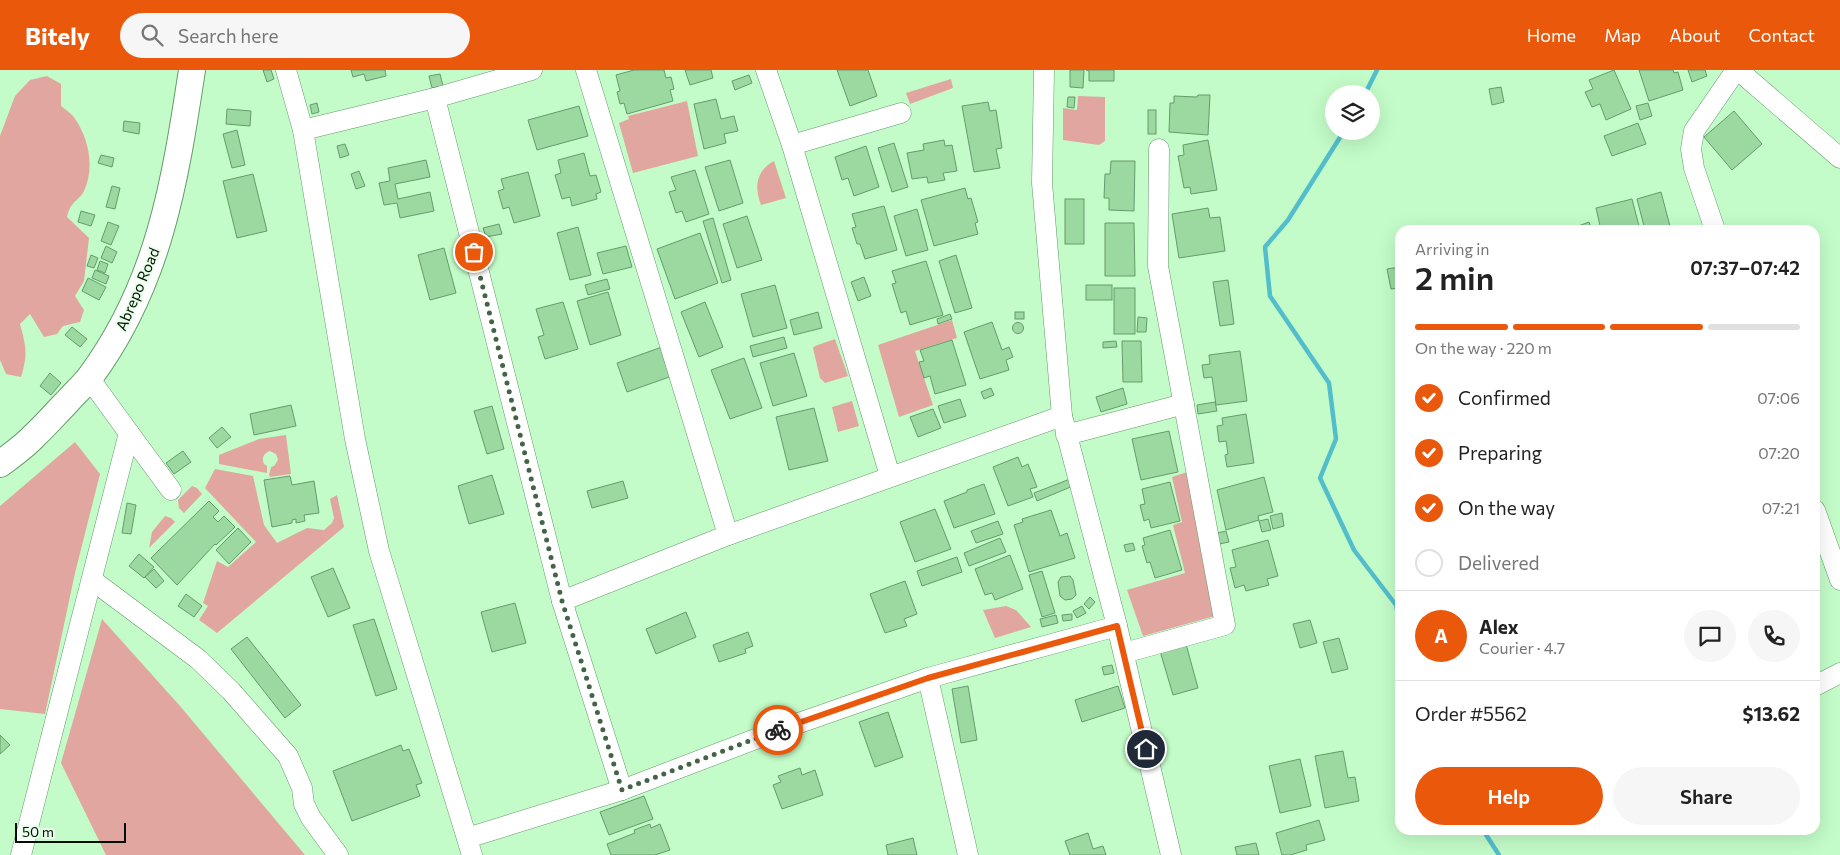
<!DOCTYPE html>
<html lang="en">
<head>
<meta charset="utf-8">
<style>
  body { margin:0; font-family:Commissioner,sans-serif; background:#f6f6f6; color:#222; height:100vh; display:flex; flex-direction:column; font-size:19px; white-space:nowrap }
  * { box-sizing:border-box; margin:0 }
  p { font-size:16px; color:#767676 }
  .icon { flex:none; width:28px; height:28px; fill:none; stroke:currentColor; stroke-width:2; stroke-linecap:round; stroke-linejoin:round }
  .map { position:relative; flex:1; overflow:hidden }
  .sheet { position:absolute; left:1395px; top:155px; width:425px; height:610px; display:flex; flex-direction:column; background:#fff; border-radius:15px; box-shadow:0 5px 20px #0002 }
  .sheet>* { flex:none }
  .buttons { position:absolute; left:1325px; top:15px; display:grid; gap:10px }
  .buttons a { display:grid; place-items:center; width:55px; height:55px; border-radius:50%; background:#fff; box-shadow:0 5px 20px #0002; font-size:25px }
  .scale { position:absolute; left:15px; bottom:12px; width:111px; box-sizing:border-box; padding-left:5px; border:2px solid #001002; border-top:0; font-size:14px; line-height:18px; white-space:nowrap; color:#001002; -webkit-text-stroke:4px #e8ffea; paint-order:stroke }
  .pin { position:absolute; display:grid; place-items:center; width:42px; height:42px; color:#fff; margin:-21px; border:2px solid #fff; border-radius:50%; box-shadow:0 1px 5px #0007 }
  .courier { position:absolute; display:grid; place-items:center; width:50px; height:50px; margin:-25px; border:4px solid #ea580c; border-radius:50%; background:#fff; color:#222; box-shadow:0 1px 6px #0007 }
  .headline em { font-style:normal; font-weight:600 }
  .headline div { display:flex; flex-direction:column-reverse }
  .headline { display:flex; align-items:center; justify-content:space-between; height:85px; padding:0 20px }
  h1 { font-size:32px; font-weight:600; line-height:38px }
  .bar { display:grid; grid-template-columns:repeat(4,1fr); gap:8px 5px; align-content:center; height:60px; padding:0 20px }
  .bar i { height:6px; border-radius:4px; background:#e0e0e0 }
  .bar .selected { background:#ea580c }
  .bar p { grid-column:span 4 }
  .line { display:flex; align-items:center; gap:12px; padding:0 20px; border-top:1px solid #e0e0e0 }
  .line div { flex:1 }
  .round { display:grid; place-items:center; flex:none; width:52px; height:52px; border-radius:26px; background:#f6f6f6 }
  ol { padding:0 20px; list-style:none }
  li { display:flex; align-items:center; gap:15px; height:55px }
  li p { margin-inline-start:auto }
  li .icon { padding:5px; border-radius:50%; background:#ea580c; color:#fff; stroke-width:4 }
  li:last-child { color:#767676 }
  li i { width:28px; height:28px; border:2px solid #e0e0e0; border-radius:50% }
  .button { display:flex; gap:10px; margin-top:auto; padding:10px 20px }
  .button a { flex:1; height:58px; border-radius:30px; background:#ea580c; color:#fff; font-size:20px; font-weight:600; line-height:58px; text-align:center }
  .button a+a { background:#f6f6f6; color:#222 }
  header { display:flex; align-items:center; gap:30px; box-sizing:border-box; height:70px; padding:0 25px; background:#ea580c; color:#fff }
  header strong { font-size:24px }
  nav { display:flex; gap:28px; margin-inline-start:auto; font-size:18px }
  .search { width:350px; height:45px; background:#f6f6f6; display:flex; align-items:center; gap:12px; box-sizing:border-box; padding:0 18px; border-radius:28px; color:#767676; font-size:19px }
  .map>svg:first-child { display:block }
  .green { fill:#e1a69f }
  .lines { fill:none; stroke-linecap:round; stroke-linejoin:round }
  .stream { stroke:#52becc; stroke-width:4.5 }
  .building { fill:#9bd9a1; stroke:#659b6b }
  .minor-casing { stroke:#649a6a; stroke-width:21 }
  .major-casing { stroke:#649a6a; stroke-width:28 }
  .minor { stroke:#fff; stroke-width:20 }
  .major { stroke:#fff; stroke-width:26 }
  .done { stroke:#446347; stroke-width:5; stroke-dasharray:0 9 }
  .route { stroke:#ea580c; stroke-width:6 }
  .labels { text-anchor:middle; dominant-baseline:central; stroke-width:4; stroke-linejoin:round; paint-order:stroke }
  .street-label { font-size:15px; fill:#001002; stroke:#e8ffea }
</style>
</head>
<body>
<header>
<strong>Bitely</strong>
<div class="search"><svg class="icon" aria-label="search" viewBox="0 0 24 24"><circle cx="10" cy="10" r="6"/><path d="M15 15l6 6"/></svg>Search here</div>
<nav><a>Home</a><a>Map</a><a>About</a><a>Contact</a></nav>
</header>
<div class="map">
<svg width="1840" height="785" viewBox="0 0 1840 785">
  <rect width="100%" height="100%" fill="#c3fcc8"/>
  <!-- green -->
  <g class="green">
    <path d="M47 6 61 14V36C65 39 70 43 73 46 89 67 95 98 84 121 78 132 71 130 67 147L89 168 84 211 75 226 84 240 80 252 63 256 57 264 44 267 30 244 20 254C26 276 28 285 21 307L6 304 0 290V66L15 26 30 10Z"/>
    <path d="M951 9 953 18 910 34 906 23Z"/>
    <path d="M1078 26 1105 27V71L1099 75 1063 70V38L1077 40Z"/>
    <path d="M687 31 698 86 633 103 619 53 629 49 628 46Z"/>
    <path d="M774 91 786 128 761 135C754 117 756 101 774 91Z"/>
    <path d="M952 250 957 268 915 281 933 335 899 347 878 275Z"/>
    <path d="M835 269 848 306 825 313 820 308 813 278 815 276Z"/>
    <path d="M852 331 859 356 838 362 832 337Z"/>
    <path d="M286 365 291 404 270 407 269 405 271 397 274 396 278 390 276 384 270 381C264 383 261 388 264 394L267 396V403L219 394V385L259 369Z"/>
    <path d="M75 372 100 404 75 503 45 644 0 639V436Z"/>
    <path d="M215 399 253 406 264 455 277 473 307 458 324 460 332 453 334 448 330 429 337 425 344 457 217 563 199 550 208 536 203 533 217 491 228 497 256 472 205 418Z"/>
    <path d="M1193 400 1215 546 1143 566 1127 520 1185 503 1173 455 1182 452 1172 407Z"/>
    <path d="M192 416 197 418 202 424 184 443 179 438 178 430Z"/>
    <path d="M165 446 171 448 175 452 149 478 152 462Z"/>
    <path d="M1006 536 1016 540 1031 557 995 568 983 540Z"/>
    <path d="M102 549 180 636 305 785H106L61 693Z"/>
  </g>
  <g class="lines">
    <!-- stream -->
    <g class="stream">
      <path d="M1365 24 1377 0"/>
      <path d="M1344 61 1288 150 1265 177 1270 226 1329 313 1336 369 1320 408 1354 480 1396 535 1400 554"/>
      <path d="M1483 760 1499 785"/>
    </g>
  </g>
  <!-- building -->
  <g class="building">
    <path d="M263 0H271L274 9 267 12Z"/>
    <path d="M351 0H385L386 6 366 11 364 4 353 7Z"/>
    <path d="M634 0H664L666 8 671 7 674 19 670 20 673 31 627 44 624 33 620 34 617 22 620 21 616 5Z"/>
    <path d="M685 0H711L713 8 690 15Z"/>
    <path d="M837 0H868L877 26 850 36Z"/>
    <path d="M1070 0H1084L1083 18 1070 17Z"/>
    <path d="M1086 0H1114V11H1089V1Z"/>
    <path d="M1614 0 1631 39 1606 50 1600 34 1592 37 1585 22 1593 19 1589 10Z"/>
    <path d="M1639 0H1673L1674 3 1678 2 1683 20 1649 31Z"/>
    <path d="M1688 0H1705L1707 6 1692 12Z"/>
    <path d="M440 4 443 16 432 18 429 6Z"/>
    <path d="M749 5 752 13 735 20 732 11Z"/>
    <path d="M1501 17 1504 32 1492 35 1489 19Z"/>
    <path d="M1198 25H1210L1208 65 1169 62 1170 33H1174V26L1197 27Z"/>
    <path d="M1068 27H1075L1074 38 1067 37Z"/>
    <path d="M716 29 721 49 734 46 738 61 724 64 726 73 704 79 694 34Z"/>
    <path d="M988 32 990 41 996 40 1002 78 996 79 1000 98 974 102 962 36Z"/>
    <path d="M317 33 319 42 312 44 310 35Z"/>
    <path d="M1648 33 1652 46 1640 50 1636 36Z"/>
    <path d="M579 36 588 66 537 80 528 50Z"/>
    <path d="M227 39 251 41 250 56 226 54Z"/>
    <rect x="1148" y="40" width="8" height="24"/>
    <path d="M1734 41 1762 74 1732 100 1704 67Z"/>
    <path d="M124 51 140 53 139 64 123 61Z"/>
    <path d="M1638 53 1646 74 1612 86 1604 66Z"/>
    <path d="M237 60 245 95 232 98 223 64Z"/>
    <path d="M944 70 945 76 952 75 957 101 943 103 945 110 928 113 927 107 912 109 907 83 924 80 923 74Z"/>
    <path d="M1208 70 1217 120 1191 124 1190 117 1184 118 1178 86 1184 85 1183 75Z"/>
    <path d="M894 73 908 117 892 122 878 78Z"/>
    <path d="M345 74 349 85 340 88 337 76Z"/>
    <path d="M866 76 879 117 854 126 848 108 842 110 835 87Z"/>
    <path d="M584 83 590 106 596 105 601 122 596 124 597 129 572 136 570 127 562 129 555 105 561 103 558 90Z"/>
    <path d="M101 85 114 88 112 97 98 93Z"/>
    <path d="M426 90 430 107 395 114 398 129 430 122 434 141 400 148 397 133 384 135 379 113 390 111 388 98Z"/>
    <path d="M730 90 743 133 719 141 705 97Z"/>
    <path d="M1111 91H1135L1134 141 1109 140V128H1104L1105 104H1110Z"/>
    <path d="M695 100 709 144 686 152 682 141 676 143 669 122 676 120 671 107Z"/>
    <path d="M359 101 365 116 356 119 351 104Z"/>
    <path d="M528 102 540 146 514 153 509 137 503 139 498 121 504 119 501 109Z"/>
    <path d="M253 104 267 161 237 168 223 111Z"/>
    <path d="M112 116 120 118 115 139 106 137Z"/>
    <path d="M965 118 968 129 971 128 978 152 975 153 978 164 934 176 921 130Z"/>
    <path d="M1661 122 1671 160H1645L1637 129Z"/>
    <rect x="1065" y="129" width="19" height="45"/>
    <path d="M1632 129 1640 160H1601L1596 138Z"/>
    <path d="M884 136 897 180 865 189 860 174H857L852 158 856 157 852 144Z"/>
    <path d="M1208 138 1210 148 1220 147 1225 181 1179 188 1172 144Z"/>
    <path d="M917 139 928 180 906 186 894 146Z"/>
    <path d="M81 141 95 145 91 156 78 152Z"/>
    <path d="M747 146 762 190 737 198 723 154Z"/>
    <path d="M713 148 731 210 722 213 703 151Z"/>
    <path d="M108 152 119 156 111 175 101 171Z"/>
    <path d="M1589 152 1592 160H1573V158Z"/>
    <path d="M1105 153H1134L1135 206H1105Z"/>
    <path d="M499 154 502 164 486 167 483 158Z"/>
    <path d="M578 157 591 205 570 210 557 163Z"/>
    <path d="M700 163 718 213 675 229 657 179Z"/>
    <path d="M106 176 117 182 112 193 101 188Z"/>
    <path d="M626 176 632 197 603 204 597 183Z"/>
    <path d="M444 178 456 223 430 230 418 185Z"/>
    <path d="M91 185 98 188 94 198 87 196Z"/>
    <path d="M956 185 972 238 955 243 939 191Z"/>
    <path d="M100 191 108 194 105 203 97 200Z"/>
    <path d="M926 191 943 245 910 255 906 241 901 243 892 214 896 213 892 201Z"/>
    <path d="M1400 197V218L1391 219 1387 199Z"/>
    <path d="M95 200 109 206 106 214 92 208Z"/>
    <path d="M864 207 871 226 858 231 851 212Z"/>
    <path d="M88 208 106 217 99 230 82 221Z"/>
    <path d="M607 209 610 219 588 225 585 215Z"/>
    <path d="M1228 210 1234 254 1220 256 1213 212Z"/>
    <path d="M775 215 787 258 753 267 741 224Z"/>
    <rect x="1086" y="215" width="26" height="15"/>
    <rect x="1114" y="218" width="21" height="46"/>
    <path d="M608 222 621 265 590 275 577 231Z"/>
    <path d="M563 232 578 279 545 289 538 267 544 265 536 239Z"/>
    <path d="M705 232 723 277 699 287 681 242Z"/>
    <path d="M818 242 822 258 794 265 790 250Z"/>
    <rect x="1015" y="242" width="9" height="7"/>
    <path d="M950 244 952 249 938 254 937 249Z"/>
    <path d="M1138 247 1147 248 1146 262H1137Z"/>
    <path d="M992 252 1002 280 1009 277 1013 287 1006 290 1009 300 980 309 964 262Z"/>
    <circle cx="1018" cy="258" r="5.5"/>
    <path d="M72 257 87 269 80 277 65 265Z"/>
    <path d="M784 267 787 278 753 287 750 276Z"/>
    <path d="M952 270 966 315 935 324 930 306 924 308 919 292 924 291 920 280Z"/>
    <path d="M1116 271 1117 277 1103 278V272Z"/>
    <path d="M1122 271H1141L1142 312H1123Z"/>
    <path d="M662 277 672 306 627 322 617 293Z"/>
    <path d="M1240 281 1247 331 1216 335 1212 307 1204 308 1202 295 1210 294 1209 285Z"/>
    <path d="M794 283 807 326 773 336 760 293Z"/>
    <path d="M744 288 762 338 730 349 711 300Z"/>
    <path d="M50 303 61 313 51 325 40 316Z"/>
    <path d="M991 318 994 325 984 329 981 322Z"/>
    <path d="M1123 318 1127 334 1101 342 1096 327Z"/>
    <path d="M960 329 966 346 944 353 938 336Z"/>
    <path d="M1215 332 1217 341 1198 344 1197 335Z"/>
    <path d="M291 335 296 356 254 365 250 344Z"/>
    <path d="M492 336 504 379 487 384 474 341Z"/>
    <path d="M814 338 828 391 789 400 776 347Z"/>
    <path d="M933 339 941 358 918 367 910 347Z"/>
    <path d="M1246 344 1254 393 1227 397 1225 385 1228 384 1226 371 1219 372 1217 356 1223 355 1222 348Z"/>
    <path d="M222 357 231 367 217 378 209 368Z"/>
    <path d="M1169 361 1178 402 1141 410 1132 369Z"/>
    <path d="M183 381 191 392 174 404 166 393Z"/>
    <path d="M1018 387 1022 397 1028 394 1037 417 1030 419 1033 427 1008 436 993 397Z"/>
    <path d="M492 405 504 444 469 454 458 416Z"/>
    <path d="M290 406 292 415 314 411 319 443 304 445 305 451 296 453V449L292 450V453L272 457 264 410Z"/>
    <path d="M1264 407 1273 442 1258 446 1259 450 1226 460 1217 420Z"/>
    <path d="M1070 409 1073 416 1037 431 1034 423Z"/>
    <path d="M623 411 628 428 592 438 587 421Z"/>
    <path d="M1170 412 1180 451 1151 458 1149 449 1144 451 1140 435 1145 434 1142 419Z"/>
    <path d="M984 414 995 444 954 458 944 431 967 422V420Z"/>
    <path d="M209 431 219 441 213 447 218 452 224 446 235 457 216 475 215 474 177 515 151 488Z"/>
    <path d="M127 433 136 435 131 464 122 463Z"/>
    <path d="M935 439 951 479 915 492 900 452Z"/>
    <path d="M1051 440 1060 466 1067 463 1075 488 1029 502 1014 455 1023 452 1022 449Z"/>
    <path d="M1282 443 1284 456 1273 459 1270 446Z"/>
    <path d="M1268 449 1271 460 1262 462 1259 451Z"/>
    <path d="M998 451 1003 464 976 473 971 461Z"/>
    <path d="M238 458 251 472 229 494 216 480Z"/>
    <path d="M1170 460 1182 500 1155 508 1150 492 1147 493 1142 476 1145 475 1143 468Z"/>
    <path d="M1226 461 1229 472 1219 474 1217 463Z"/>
    <path d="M1000 468 1006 482 969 496 964 483Z"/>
    <path d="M1268 470 1278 506 1267 509 1269 515 1246 521 1244 515 1235 518 1230 498 1236 497 1232 480Z"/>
    <path d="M1133 473 1135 480 1126 482 1124 475Z"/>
    <path d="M139 484 154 497 144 508 129 496Z"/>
    <path d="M1010 485 1023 519 995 530 992 523 985 525 975 499Z"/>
    <path d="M957 487 962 502 922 516 917 501Z"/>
    <path d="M333 498 350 538 328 547 311 507Z"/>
    <path d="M154 499 164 511 156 518 145 507Z"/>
    <path d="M1042 501 1055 543 1042 547 1029 505Z"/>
    <path d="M1070 506 1073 510 1076 525 1072 529 1065 530 1060 526 1058 512 1061 507Z"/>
    <path d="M905 511 917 544 904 549 907 556 885 563 870 524Z"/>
    <path d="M186 524 202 536 194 547 178 536Z"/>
    <path d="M1090 527 1095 532 1089 539 1084 534Z"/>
    <path d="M515 533 526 573 492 582 481 542Z"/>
    <path d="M1082 536 1086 543 1077 548 1073 541Z"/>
    <path d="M686 542 696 567 656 584 646 559Z"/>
    <path d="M1072 544V550L1063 551 1062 545Z"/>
    <path d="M1056 545 1058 553 1042 557 1040 549Z"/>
    <path d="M374 549 397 619 376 626 353 555Z"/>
    <path d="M1310 550 1317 573 1300 578 1293 554Z"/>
    <path d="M748 562 753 576 745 579 746 583 719 592 713 575Z"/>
    <path d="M247 567 301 635 285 648 231 579Z"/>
    <path d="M1339 568 1348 599 1332 603 1323 572Z"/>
    <path d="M1186 574 1198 618 1173 625 1160 581Z"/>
    <path d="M1112 595 1114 603 1104 605 1102 597Z"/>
    <path d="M968 616 977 670 961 673 952 619Z"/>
    <path d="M1118 616 1125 638 1082 652 1075 630Z"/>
    <path d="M888 642 903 687 875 697 859 652Z"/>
    <path d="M0 665 10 675 0 684Z"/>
    <path d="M401 675 403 681 409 679 422 713 416 715 420 726 352 751 333 701Z"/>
    <path d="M1343 681 1348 708 1355 707 1359 731 1325 738 1315 686Z"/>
    <path d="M1300 689 1311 736 1280 743 1269 696Z"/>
    <path d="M800 698 802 705 815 700 823 725 782 739 773 715 781 712 778 706Z"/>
    <path d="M644 726 653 749 609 765 600 742Z"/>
    <path d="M1319 750 1325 770 1306 775 1307 780 1290 785H1282L1276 763Z"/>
    <path d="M650 754 651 758 660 754 670 780 655 785H611L607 774 635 763 634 760Z"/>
    <path d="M1088 763 1093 779 1103 776 1106 785H1070L1065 771Z"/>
    <path d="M913 768 917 785H888L886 775Z"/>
    <path d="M1256 773 1259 785H1237L1235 777Z"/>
  </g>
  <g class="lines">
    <!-- minor casing -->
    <g class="minor-casing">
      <g id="minor">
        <path d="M286 0 303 60 355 369 379 481 472 785"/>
        <path d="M586 0 728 465"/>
        <path d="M766 0 792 75 890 406"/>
        <path d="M1044 0 1042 113 1062 346 1117 556 1171 785"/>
        <path d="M1738 0 1840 88"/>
        <path d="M435 28 562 531 622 720"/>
        <path d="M303 60 435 28 532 0"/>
        <path d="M792 75 901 43"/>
        <path d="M1715 160 1694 98 1691 79 1694 61 1736 0"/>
        <path d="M129 363 171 420"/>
        <path d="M1066 365 1184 334"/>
        <path d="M1815 440 1840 510"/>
        <path d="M92 510 198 589 231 621 288 686 302 718 304 734 311 748 338 785"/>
        <path d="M562 531 728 465 1062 346"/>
        <path d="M1124 583 1225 555 1158 196 1159 79"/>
        <path d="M928 608 968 785"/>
        <path d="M1815 616 1840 603"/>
        <path d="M467 768 622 720 779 660 928 608 1117 556"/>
        <path d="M21 785 129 363 89 308"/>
      </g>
    </g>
    <!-- major casing -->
    <g class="major-casing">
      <path id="major" d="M0 394C12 385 25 376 35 365 46 355 56 343 67 332 74 324 83 316 90 307 159 214 175 112 192 0"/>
    </g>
    <!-- minor -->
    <use href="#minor" class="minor"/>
    <!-- major -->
    <use href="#major" class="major"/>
  </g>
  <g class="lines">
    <!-- done -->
    <path class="done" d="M474 182 562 531 622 720 778 660"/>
    <!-- route -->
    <path class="route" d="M778 660 928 608 1117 556 1146 679"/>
  </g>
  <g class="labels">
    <!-- street labels -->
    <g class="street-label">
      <text transform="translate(137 219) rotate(-67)">Abrepo Road</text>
    </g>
  </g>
</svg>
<div class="buttons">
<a><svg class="icon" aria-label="layers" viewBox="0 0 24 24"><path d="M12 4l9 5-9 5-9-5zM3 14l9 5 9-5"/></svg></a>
</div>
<div class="scale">50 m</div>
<div class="pin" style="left:474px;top:182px;background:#ea580c"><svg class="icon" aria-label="bag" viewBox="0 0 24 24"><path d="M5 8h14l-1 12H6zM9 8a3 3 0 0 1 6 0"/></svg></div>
<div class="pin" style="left:1146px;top:679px;background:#1f2937"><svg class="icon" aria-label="home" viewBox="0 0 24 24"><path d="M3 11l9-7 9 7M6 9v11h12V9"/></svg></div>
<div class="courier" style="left:778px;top:660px"><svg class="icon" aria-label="bike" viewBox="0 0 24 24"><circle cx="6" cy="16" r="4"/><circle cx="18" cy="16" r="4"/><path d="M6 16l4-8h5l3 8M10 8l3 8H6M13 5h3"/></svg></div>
<section class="sheet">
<div class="headline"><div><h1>2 min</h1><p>Arriving in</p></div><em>07:37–07:42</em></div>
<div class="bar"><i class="selected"></i><i class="selected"></i><i class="selected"></i><i></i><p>On the way · 220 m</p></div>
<ol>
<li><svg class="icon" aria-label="check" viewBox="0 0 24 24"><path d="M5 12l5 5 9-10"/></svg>Confirmed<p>07:06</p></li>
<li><svg class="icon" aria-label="check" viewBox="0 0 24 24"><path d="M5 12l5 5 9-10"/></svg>Preparing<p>07:20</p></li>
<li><svg class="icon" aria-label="check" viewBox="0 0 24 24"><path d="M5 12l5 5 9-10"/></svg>On the way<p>07:21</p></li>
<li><i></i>Delivered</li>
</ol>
<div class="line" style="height:90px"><b class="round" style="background:#ea580c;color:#fff">A</b><div><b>Alex</b><p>Courier · 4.7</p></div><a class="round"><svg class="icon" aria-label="chat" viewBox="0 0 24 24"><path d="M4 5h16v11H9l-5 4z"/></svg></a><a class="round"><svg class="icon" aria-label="phone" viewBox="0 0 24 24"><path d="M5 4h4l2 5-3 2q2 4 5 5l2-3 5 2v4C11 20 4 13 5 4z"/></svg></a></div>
<div class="line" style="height:65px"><div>Order #5562</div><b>$13.62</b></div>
<div class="button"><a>Help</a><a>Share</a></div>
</section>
</div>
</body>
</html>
